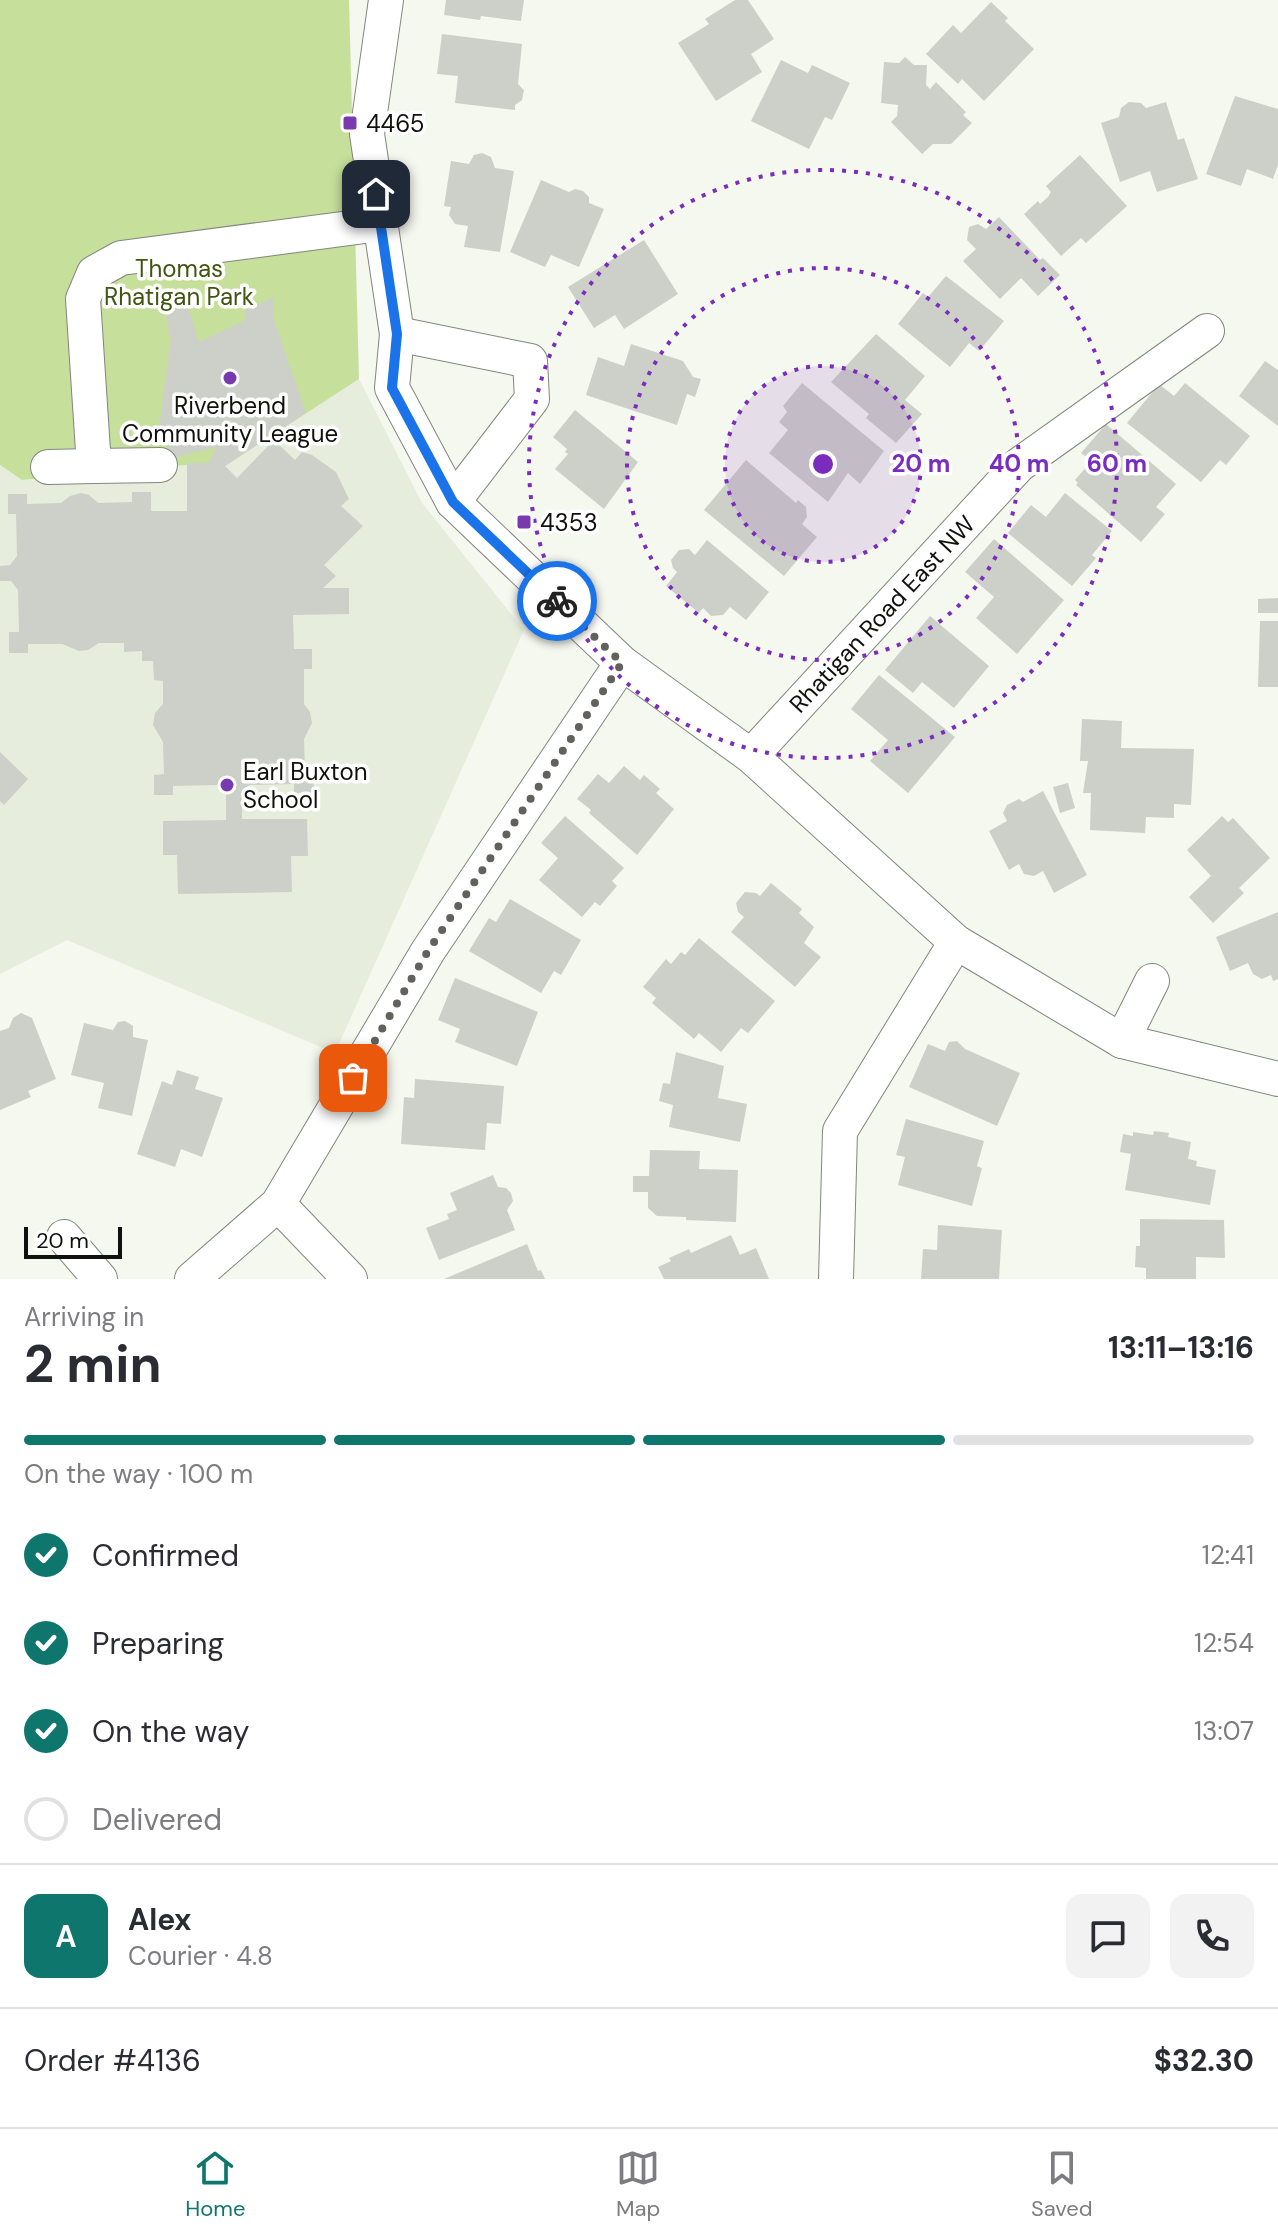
<!DOCTYPE html>
<html lang="en">
<head>
<meta charset="utf-8">
<style>
  body { margin:0; font-family:"DM Sans",sans-serif; background:#f2f2f3; color:#2b2b33; height:100vh; display:flex; flex-direction:column; font-size:30px; white-space:nowrap }
  * { box-sizing:border-box; margin:0 }
  p { font-size:26px; color:#7c7c81 }
  .icon { flex:none; width:44px; height:44px; fill:none; stroke:currentColor; stroke-width:2; stroke-linecap:round; stroke-linejoin:round }
  .map { position:relative; height:1279px; overflow:hidden }
  .panel { display:flex; flex-direction:column; background:#fff; flex:1 }
  .panel>* { flex:none }
  .scale { position:absolute; left:24px; bottom:20px; width:98px; box-sizing:border-box; padding-left:8px; border:4px solid #10110e; border-top:0; font-size:22px; line-height:28px; white-space:nowrap; color:#10110e; -webkit-text-stroke:6px #fff; paint-order:stroke }
  .pin { position:absolute; display:grid; place-items:center; width:68px; height:68px; color:#fff; margin:-34px; border-radius:16px; box-shadow:0 4px 12px #0006 }
  .courier { position:absolute; display:grid; place-items:center; width:80px; height:80px; margin:-40px; border:6px solid #1a73e8; border-radius:50%; background:#fff; color:#222; box-shadow:0 2px 10px #0007 }
  .headline em { font-style:normal; font-weight:700 }
  .headline div { display:flex; flex-direction:column-reverse }
  .headline { display:flex; align-items:center; justify-content:space-between; height:136px; padding:0 24px }
  h1 { font-size:52px; font-weight:700; line-height:60px }
  .bar { display:grid; grid-template-columns:repeat(4,1fr); gap:12px 8px; align-content:center; height:96px; padding:0 24px }
  .bar i { height:10px; border-radius:6px; background:#e1e1e2 }
  .bar .current { background:#0f766e }
  .bar p { grid-column:span 4 }
  .line { display:flex; align-items:center; gap:20px; padding:0 24px; border-top:2px solid #e1e1e2 }
  .line div { flex:1 }
  .round { display:grid; place-items:center; flex:none; width:84px; height:84px; border-radius:16px; background:#f2f2f3 }
  ol { padding:0 24px; list-style:none }
  li { display:flex; align-items:center; gap:24px; height:88px }
  li p { margin-inline-start:auto }
  li .icon { padding:8px; border-radius:50%; background:#0f766e; color:#fff; stroke-width:4 }
  li:last-child { color:#7c7c81 }
  li i { width:44px; height:44px; border:4px solid #e1e1e2; border-radius:50% }
  .tab-bar { display:flex; justify-content:space-around; align-items:center; height:112px; border-top:2px solid #e1e1e2; background:#fff; font-size:22px; color:#7c7c81 }
  .tab-bar a { display:grid; justify-items:center; gap:4px }
  .tab-bar .current { color:#0f766e }
  .map>svg:first-child { display:block }
  .built { fill:#e6eddd }
  .green { fill:#c6e09c }
  .building { fill:#cdd0c8 }
  .lines { fill:none; stroke-linecap:round; stroke-linejoin:round }
  .minor-casing { stroke:#83867e; stroke-width:36 }
  .minor { stroke:#fff; stroke-width:34 }
  .done { stroke:#60625d; stroke-width:8; stroke-dasharray:0 14.4 }
  .route { stroke:#1a73e8; stroke-width:10 }
  .ring { fill:none; stroke:#7b2cbf; stroke-width:4; stroke-dasharray:4 8 }
  .poi-dot { fill:#793aaf; stroke:#fff; stroke-width:3 }
  .labels { text-anchor:middle; dominant-baseline:central; stroke-width:7; stroke-linejoin:round; paint-order:stroke }
  .poi-label { font-size:24px; fill:#10110e; stroke:#fff; text-anchor:start }
  .park-label { font-size:24px; fill:#415513; stroke:#fff }
  .street-label { font-size:24px; fill:#10110e; stroke:#fff }
  .centre { fill:#7b2cbf; stroke:#fff; stroke-width:4 }
  .ring-label { font-size:24px; text-anchor:middle; font-weight:bold; fill:#7b2cbf; stroke:#fff; stroke-width:7; stroke-linejoin:round; paint-order:stroke }
</style>
</head>
<body>
<div class="map">
<svg width="1278" height="1279" viewBox="0 0 1278 1279">
  <rect width="100%" height="100%" fill="#f4f8ef"/>
  <!-- built -->
  <path class="built" d="M359 379 422 503 524 630 335 1053 67 940 0 974V465L22 480 209 463 225 466Z"/>
  <!-- green -->
  <path class="green" d="M0 0H349L359 379 225 466 209 463 22 480 0 465Z"/>
  <!-- building -->
  <g class="building">
    <path d="M446 0H524L521 21 481 16 480 20 444 15Z"/>
    <path d="M735 0H748L774 39 751 54 762 72 716 101 678 43 709 24 705 19Z"/>
    <path d="M991 2 1008 18 1005 21 1034 49 984 101 962 79 958 84 926 54 953 25 961 33Z"/>
    <path d="M442 34 522 44 518 84 524 90 522 100 515 105V110L455 103 458 76 437 74Z"/>
    <path d="M905 57 914 65H927L926 85 930 89 936 82 966 112 963 115 972 123 951 144H933L922 154 891 122 897 116 898 105 881 103 884 62 899 63Z"/>
    <path d="M781 60 808 73 812 65 850 83 832 120 825 117 809 149 751 121Z"/>
    <path d="M1235 96 1278 109V165L1273 179 1247 169 1241 186 1206 174Z"/>
    <path d="M1129 102 1141 103 1146 108 1166 102 1178 140 1184 138 1198 179 1157 192 1150 171 1120 182 1101 123 1119 117 1121 108Z"/>
    <path d="M482 153 491 157 495 168 514 171 500 252 464 247 468 226 455 224 449 215 451 207 444 206 451 161 469 164 474 155Z"/>
    <path d="M1080 155 1127 206 1086 243 1081 238 1061 256 1024 214 1038 201 1040 204 1048 197 1051 192 1046 186Z"/>
    <path d="M541 180 569 192 575 189 583 191 589 197V203L604 209 579 267 551 255 545 267 510 252Z"/>
    <path d="M999 217 1040 260 1043 258 1060 275 1038 296 1021 278 1000 299 963 261 976 249 967 240 969 227 978 224 986 229Z"/>
    <path d="M644 240 678 294 624 329 615 315 594 328 568 287Z"/>
    <path d="M946 276 1004 321 979 351 969 343 950 367 898 324 923 293 928 297Z"/>
    <path d="M274 297 273 317 306 413 225 466 237 478 274 440 295 460 302 452 312 455 336 472 349 499 341 506 363 526 324 565 336 576 323 588H349V614L293 615 294 649H312V669H304V704L310 712 312 723 304 739 305 772H313L314 793H294V784L250 785 242 790V819H307L308 856H291L292 892 178 894 177 855H163V821L226 820V790L219 785 173 786V795H154V775L164 774 163 742 153 725 155 713 163 704V681L154 680 153 661H142V651L124 652V643H99L88 650 79 651 62 644H28V653H9V632H19L18 590 11 581H0V566L10 565 17 556 16 514H8V494H27V504L61 503 70 496 81 493 89 495 98 503 132 502V492H151V511H187V463H209L216 447 173 458 159 427 171 340 165 310 186 300 199 342 246 320 244 311Z"/>
    <path d="M876 334 925 376 905 400 922 414 896 443 866 418 869 414 831 382Z"/>
    <path d="M631 344 683 361 693 377 701 379 695 397 687 394 677 425 586 395 598 357 624 366Z"/>
    <path d="M1265 361 1278 370V426L1239 396Z"/>
    <path d="M802 383 884 451 860 484 848 473 828 502 769 453 788 430 779 422 787 412 783 406Z"/>
    <path d="M1185 383 1250 436 1226 465 1220 460 1201 482 1127 423 1159 384 1174 396Z"/>
    <path d="M575 410 638 462 604 509 555 469 568 454 565 452 567 449 553 437Z"/>
    <path d="M1106 424 1176 484 1156 507 1165 514 1141 542 1076 485 1078 483 1075 480 1089 464 1091 466 1094 463 1081 453Z"/>
    <path d="M746 460 796 503 798 500 806 507 807 517 802 524 817 537 784 576 704 510Z"/>
    <path d="M1065 493 1112 531 1092 555 1096 558 1072 586 1008 533 1031 505 1046 517Z"/>
    <path d="M994 539 1064 600 1017 654 976 618 994 597 965 572Z"/>
    <path d="M707 540 769 592 746 620 730 607 723 615 711 616 703 608 699 613 666 586 677 572 673 568 671 560 679 550 689 549 695 555Z"/>
    <path d="M1278 598V613H1258V599Z"/>
    <path d="M930 616 989 666 954 708 922 682 913 693 885 670Z"/>
    <path d="M1260 621H1278V687H1258Z"/>
    <path d="M879 675 955 737 908 793 870 761 888 740 851 709Z"/>
    <path d="M1082 719 1122 721 1121 748 1194 749 1191 805 1174 804V818L1146 817 1145 833 1090 830 1091 793H1083L1088 761H1080Z"/>
    <path d="M0 752 28 779 4 805 0 801Z"/>
    <path d="M624 766 640 780 644 775 660 789 656 793 674 809 637 855 589 813 591 810 577 799 598 774 609 783Z"/>
    <path d="M1068 783 1075 808 1060 813 1053 787Z"/>
    <path d="M1043 791 1087 875 1054 893 1043 871 1034 876 1024 874 1019 864 1009 870 989 831 1007 821 1003 813 1007 805 1019 799 1023 802Z"/>
    <path d="M565 816 624 868 612 881 617 886 600 906 595 902 582 917 539 880 558 858 541 843Z"/>
    <path d="M1222 816 1228 822 1233 818 1270 858 1239 888 1244 893 1213 923 1189 897 1211 876 1187 850Z"/>
    <path d="M771 883 802 909 799 913 814 927 804 943 821 957 795 987 731 932 744 917 738 912 736 903 745 892 756 893 760 896Z"/>
    <path d="M510 899 581 940 561 975 554 971 541 993 469 951 489 918 496 922Z"/>
    <path d="M1278 912V979L1273 981 1271 975 1262 979 1253 974 1248 963 1230 971 1216 937Z"/>
    <path d="M699 938 775 1001 748 1033 741 1028 721 1052 699 1033 694 1039 652 1003 656 998 643 987 666 959 671 964 681 952 685 955Z"/>
    <path d="M455 978 538 1012 517 1066 455 1042 460 1029 438 1020Z"/>
    <path d="M21 1013 32 1018 56 1079 28 1091 31 1097 0 1110V1031L9 1028 13 1018Z"/>
    <path d="M125 1021 133 1026V1037L148 1040 132 1116 98 1108 104 1083 71 1075 84 1023 113 1030 118 1022Z"/>
    <path d="M957 1041 965 1049 1020 1073 997 1126 909 1087 928 1044 945 1051 949 1042Z"/>
    <path d="M676 1052 724 1066 718 1098 747 1104 740 1142 669 1127 673 1105 659 1101 663 1083 670 1084Z"/>
    <path d="M177 1070 199 1077 195 1089 223 1098 202 1157 181 1149 175 1167 137 1154 162 1081 172 1085Z"/>
    <path d="M415 1079 504 1086 501 1124 487 1123 485 1150 401 1144 404 1097 414 1098Z"/>
    <path d="M906 1119 984 1141 977 1166 982 1168 972 1206 898 1185 905 1157 896 1155Z"/>
    <path d="M1154 1131 1169 1133 1168 1137 1191 1142 1188 1159 1197 1161 1196 1166 1216 1170 1210 1205 1125 1190 1131 1154 1120 1152 1123 1134 1133 1136V1132L1153 1135Z"/>
    <path d="M650 1150 700 1151 699 1169 738 1170 736 1222 686 1220V1217L657 1216 648 1208V1192H633V1176H649Z"/>
    <path d="M493 1175 498 1187 506 1188 511 1193 513 1201 507 1210 515 1230 439 1260 426 1228 449 1219 447 1214 457 1210 450 1193Z"/>
    <path d="M1140 1219 1224 1220 1225 1258 1196 1257V1279H1146V1268L1135 1267 1136 1246H1140Z"/>
    <path d="M938 1225 1002 1230 999 1279H921L923 1249 937 1250Z"/>
    <path d="M731 1235 740 1255 756 1248 769 1279H664L658 1267 671 1261 669 1258 689 1249 691 1253Z"/>
    <path d="M527 1244 538 1271 541 1270 545 1279H444Z"/>
  </g>
  <g class="lines">
    <!-- minor casing -->
    <g class="minor-casing">
      <g id="minor">
        <path d="M386 0 367 134 397 334 392 388 453 502 622 663 751 756 956 942 1122 1041 1278 1079"/>
        <path d="M397 334 530 361 532 399 453 502"/>
        <path d="M160 465 94 466 83 299 94 273 121 258 380 224"/>
        <path d="M48 467 94 466"/>
        <path d="M751 756 1019 465 1207 331"/>
        <path d="M1122 1041 1152 981"/>
        <path d="M278 1204 350 1279"/>
        <path d="M64 1237 100 1279"/>
        <path d="M192 1279 278 1204 428 951 622 663"/>
        <path d="M836 1279 840 1131 956 942"/>
      </g>
    </g>
    <!-- minor -->
    <use href="#minor" class="minor"/>
  </g>
  <g class="lines">
    <!-- done -->
    <path class="done" d="M353 1078 428 951 622 663 557 601"/>
    <!-- route -->
    <path class="route" d="M376 194 397 334 392 388 453 502 557 601"/>
  </g>
  <!-- distance rings -->
  <circle cx="823" cy="464" r="98" fill="#7b2cbf" fill-opacity=".12"/>
  <g class="ring">
    <circle cx="823" cy="464" r="98"/>
    <circle cx="823" cy="464" r="196"/>
    <circle cx="823" cy="464" r="294"/>
  </g>
  <!-- markers -->
  <g class="poi-dot">
    <rect x="342" y="115" width="16" height="16" rx="4"/>
    <circle cx="230" cy="378" r="8"/>
    <rect x="516" y="514" width="16" height="16" rx="4"/>
    <circle cx="227" cy="785" r="8"/>
  </g>
  <g class="labels">
    <!-- poi labels -->
    <g class="poi-label">
      <text x="366" y="123">4465</text>
      <text x="230" y="405" text-anchor="middle">Riverbend<tspan x="230" dy="28">Community League</tspan></text>
      <text x="540" y="522">4353</text>
      <text x="243" y="771">Earl Buxton<tspan x="243" dy="28">School</tspan></text>
    </g>
    <!-- park labels -->
    <g class="park-label">
      <text x="179" y="268">Thomas<tspan x="179" dy="28">Rhatigan Park</tspan></text>
    </g>
    <!-- street labels -->
    <g class="street-label">
      <text transform="translate(882 614) rotate(-47)">Rhatigan Road East NW</text>
    </g>
  </g>
  <circle cx="823" cy="464" r="12" class="centre"/>
  <g class="ring-label">
    <text x="921" y="472">20 m</text>
    <text x="1019" y="472">40 m</text>
    <text x="1117" y="472">60 m</text>
  </g>
</svg>
<div class="scale">20 m</div>
<div class="pin" style="left:353px;top:1078px;background:#ea580c"><svg class="icon" aria-label="bag" viewBox="0 0 24 24"><path d="M5 8h14l-1 12H6zM9 8a3 3 0 0 1 6 0"/></svg></div>
<div class="pin" style="left:376px;top:194px;background:#1f2937"><svg class="icon" aria-label="home" viewBox="0 0 24 24"><path d="M3 11l9-7 9 7M6 9v11h12V9"/></svg></div>
<div class="courier" style="left:557px;top:601px"><svg class="icon" aria-label="bike" viewBox="0 0 24 24"><circle cx="6" cy="16" r="4"/><circle cx="18" cy="16" r="4"/><path d="M6 16l4-8h5l3 8M10 8l3 8H6M13 5h3"/></svg></div>
</div>
<section class="panel">
<div class="headline"><div><h1>2 min</h1><p>Arriving in</p></div><em>13:11–13:16</em></div>
<div class="bar"><i class="current"></i><i class="current"></i><i class="current"></i><i></i><p>On the way · 100 m</p></div>
<ol>
<li><svg class="icon" aria-label="check" viewBox="0 0 24 24"><path d="M5 12l5 5 9-10"/></svg>Confirmed<p>12:41</p></li>
<li><svg class="icon" aria-label="check" viewBox="0 0 24 24"><path d="M5 12l5 5 9-10"/></svg>Preparing<p>12:54</p></li>
<li><svg class="icon" aria-label="check" viewBox="0 0 24 24"><path d="M5 12l5 5 9-10"/></svg>On the way<p>13:07</p></li>
<li><i></i>Delivered</li>
</ol>
<div class="line" style="height:144px"><b class="round" style="background:#0f766e;color:#fff">A</b><div><b>Alex</b><p>Courier · 4.8</p></div><a class="round"><svg class="icon" aria-label="chat" viewBox="0 0 24 24"><path d="M4 5h16v11H9l-5 4z"/></svg></a><a class="round"><svg class="icon" aria-label="phone" viewBox="0 0 24 24"><path d="M5 4h4l2 5-3 2q2 4 5 5l2-3 5 2v4C11 20 4 13 5 4z"/></svg></a></div>
<div class="line" style="height:104px"><div>Order #4136</div><b>$32.30</b></div>
</section>
<nav class="tab-bar">
<a class="current"><svg class="icon" aria-label="home" viewBox="0 0 24 24"><path d="M3 11l9-7 9 7M6 9v11h12V9"/></svg>Home</a>
<a><svg class="icon" aria-label="map" viewBox="0 0 24 24"><path d="M3 6l6-2 6 2 6-2v14l-6 2-6-2-6 2zM9 4v14M15 6v14"/></svg>Map</a>
<a><svg class="icon" aria-label="saved" viewBox="0 0 24 24"><path d="M7 4h10v16l-5-4-5 4z"/></svg>Saved</a>
</nav>
</body>
</html>
